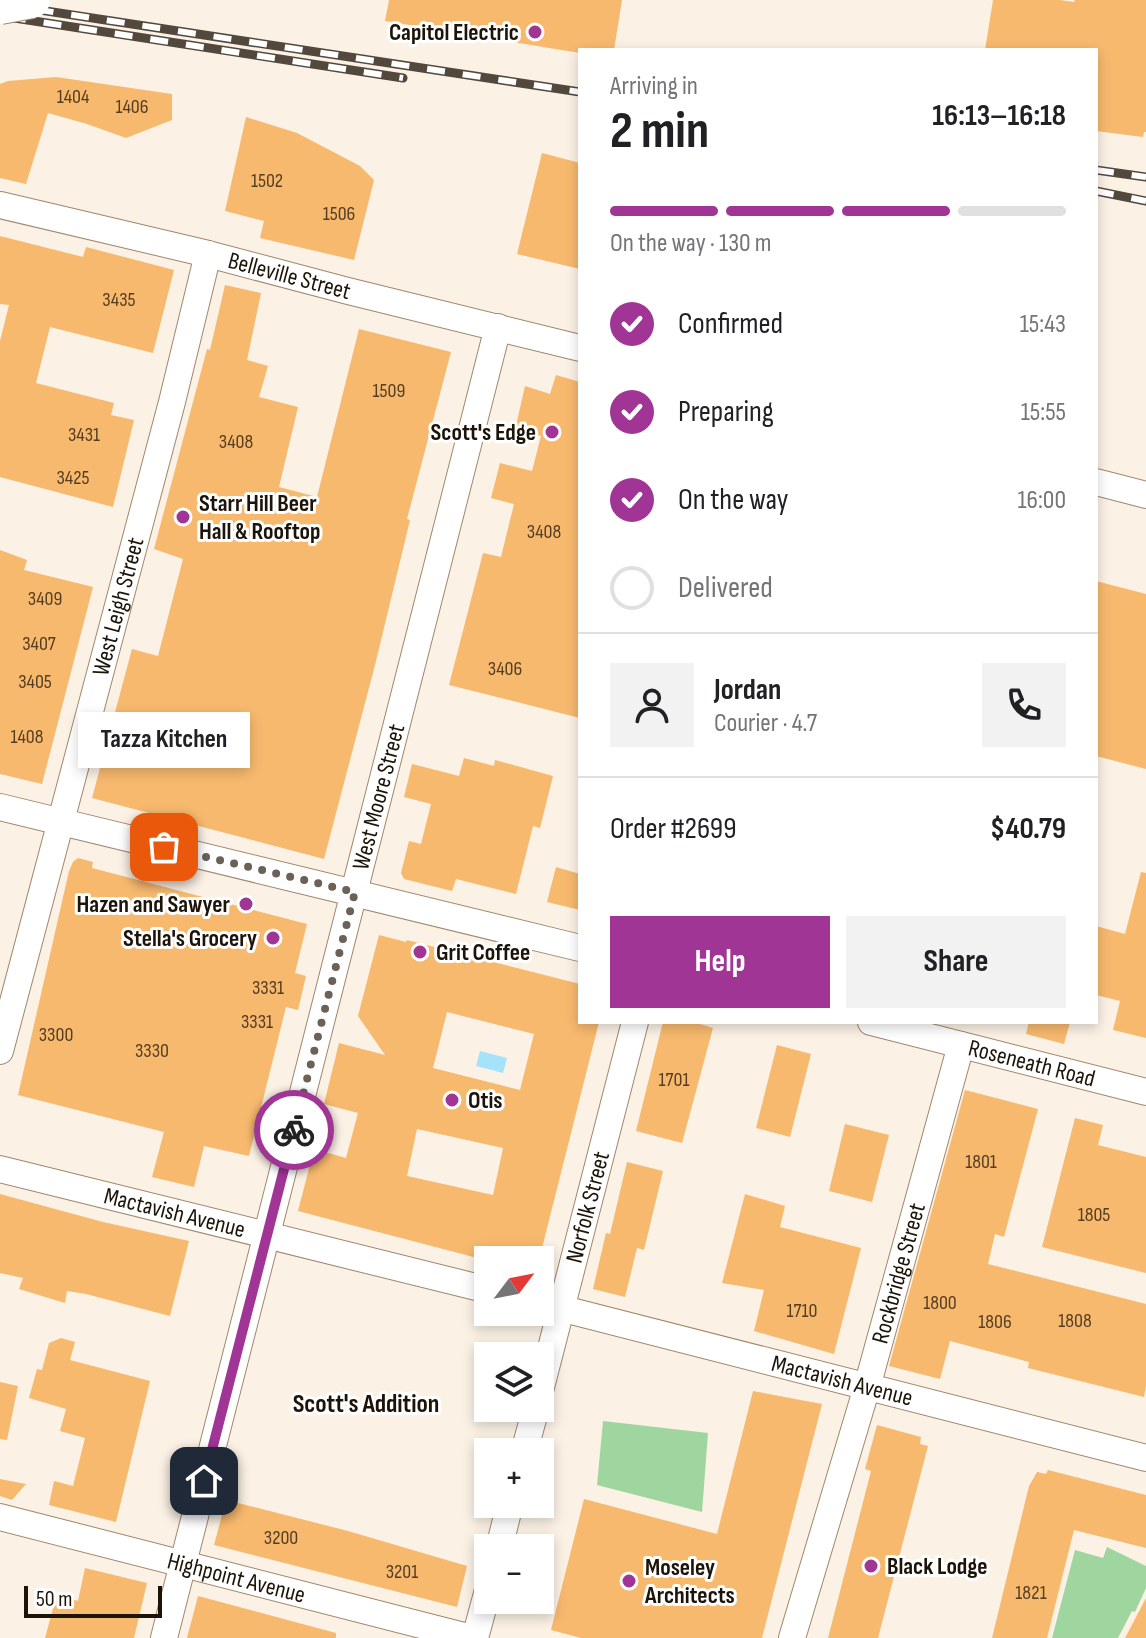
<!DOCTYPE html>
<html lang="en">
<head>
<meta charset="utf-8">
<style>
  body { margin:0; font-family:"Sofia Sans Condensed",sans-serif; background:#f2f2f2; color:#202124; height:100vh; display:flex; flex-direction:column; font-size:30px; white-space:nowrap }
  * { box-sizing:border-box; margin:0 }
  p { font-size:26px; color:#757577 }
  .icon { flex:none; width:44px; height:44px; fill:none; stroke:currentColor; stroke-width:2; stroke-linecap:round; stroke-linejoin:round }
  .map { position:relative; flex:1; overflow:hidden }
  .drawer { position:absolute; left:578px; top:48px; width:520px; height:976px; display:flex; flex-direction:column; background:#fff; border-radius:0px; box-shadow:0 4px 12px #0003 }
  .drawer>* { flex:none }
  .needle { width:52px; rotate:58deg }
  .buttons { position:absolute; left:474px; top:1246px; display:grid; gap:16px }
  .buttons a { display:grid; place-items:center; width:80px; height:80px; border-radius:0px; background:#fff; box-shadow:0 4px 12px #0003; font-size:40px }
  .scale { position:absolute; left:24px; bottom:20px; width:138px; box-sizing:border-box; padding-left:8px; border:4px solid #1d1409; border-top:0; font-size:22px; line-height:28px; white-space:nowrap; color:#1d1409; -webkit-text-stroke:6px #fff; paint-order:stroke }
  .pin { position:absolute; display:grid; place-items:center; width:68px; height:68px; color:#fff; margin:-34px; border-radius:16px; box-shadow:0 4px 12px #0006 }
  .courier { position:absolute; display:grid; place-items:center; width:80px; height:80px; margin:-40px; border:6px solid #a03595; border-radius:50%; background:#fff; color:#222; box-shadow:0 2px 10px #0007 }
  .bubble { position:absolute; height:56px; border-radius:0px; background:#fff; box-shadow:0 4px 12px #0003; font-size:26px; font-weight:700; line-height:56px; text-align:center }
  .overview em { font-style:normal; font-weight:700 }
  .overview div { display:flex; flex-direction:column-reverse }
  .overview { display:flex; align-items:center; justify-content:space-between; height:136px; padding:0 32px }
  h1 { font-size:52px; font-weight:700; line-height:60px }
  .bar { display:grid; grid-template-columns:repeat(4,1fr); gap:12px 8px; align-content:center; height:96px; padding:0 32px }
  .bar i { height:10px; border-radius:6px; background:#e0e0e0 }
  .bar .on { background:#a03595 }
  .bar p { grid-column:span 4 }
  .line { display:flex; align-items:center; gap:20px; padding:0 32px; border-top:2px solid #e0e0e0 }
  .line div { flex:1 }
  .round { display:grid; place-items:center; flex:none; width:84px; height:84px; border-radius:0px; background:#f2f2f2 }
  ol { padding:0 32px; list-style:none }
  li { display:flex; align-items:center; gap:24px; height:88px }
  li p { margin-inline-start:auto }
  li .icon { padding:8px; border-radius:50%; background:#a03595; color:#fff; stroke-width:4 }
  li:last-child { color:#757577 }
  li i { width:44px; height:44px; border:4px solid #e0e0e0; border-radius:50% }
  .action { display:flex; gap:16px; margin-top:auto; padding:16px 32px }
  .action a { flex:1; height:92px; border-radius:0px; background:#a03595; color:#fff; font-size:32px; font-weight:700; line-height:92px; text-align:center }
  .action a+a { background:#f2f2f2; color:#202124 }
  .map>svg:first-child { display:block }
  .green { fill:#9fd6a0 }
  .water { fill:#a5e3fb }
  .building { fill:#f7b96e; fill-rule:evenodd }
  .lines { fill:none; stroke-linecap:round; stroke-linejoin:round }
  .minor-casing { stroke:#a0876c; stroke-width:28 }
  .minor { stroke:#fff; stroke-width:26 }
  .rail-casing { stroke:#52483d; stroke-width:9 }
  .rail { stroke:#fff; stroke-width:6; stroke-dasharray:18; stroke-linecap:butt }
  .highway-bridge-casing { stroke:#a0876c; stroke-width:38; stroke-linecap:butt }
  .highway-bridge { stroke:#fff; stroke-width:36 }
  .done { stroke:#6b6156; stroke-width:8; stroke-dasharray:0 14.4 }
  .route { stroke:#a03595; stroke-width:10 }
  .poi-dot { fill:#a03595; stroke:#fff; stroke-width:3 }
  .labels { text-anchor:middle; dominant-baseline:central; stroke-width:6; stroke-linejoin:round; paint-order:stroke }
  .number-label { font-size:20px; fill:#543d22 }
  .poi-label { font-size:24px; font-weight:bold; fill:#1d1409; stroke:#fff; text-anchor:start }
  .street-label { font-size:24px; fill:#1d1409; stroke:#fff }
  .neighbourhood-label { font-size:26px; font-weight:bold; fill:#1d1409; stroke:#fff }
</style>
</head>
<body>
<div class="map">
<svg width="1146" height="1638" viewBox="0 0 1146 1638">
  <rect width="100%" height="100%" fill="#fbf1e5"/>
  <!-- green -->
  <g class="green">
    <path d="M603 1421 708 1433 702 1512 597 1485Z"/>
    <path d="M1107 1547 1146 1566V1588L1135 1612 1132 1611 1118 1638H1052L1075 1550 1103 1558Z"/>
  </g>
  <!-- water -->
  <path class="water" d="M480 1051 507 1058 503 1073 476 1066Z"/>
  <!-- building -->
  <g class="building">
    <path d="M389 0H622L614 50H580V53L385 21Z"/>
    <path d="M993 0H1060L1074 2 1075 0H1146V132H1144L1143 137 1096 131V50H985Z"/>
    <path d="M56 77 172 94V120L126 138 87 124 48 113 26 184 0 178V84L8 81Z"/>
    <path d="M246 117 297 133 360 166 374 180 354 260 260 238 264 221 225 211Z"/>
    <path d="M542 153 580 163V269L517 254Z"/>
    <path d="M0 236 83 257 86 247 174 270 153 353 50 327 36 383 114 403 111 415 134 420 113 507 0 477V341L9 305 0 304Z"/>
    <path d="M225 285 261 293 247 360 268 366 259 397 298 407 279 487 317 497 359 329 451 352 407 519 410 520 375 665 324 859 92 798 132 649 158 656 183 559 154 549 207 349 210 350Z"/>
    <path d="M556 375 580 382V718L449 685 483 553 501 557 514 504 491 498 500 463 532 471 541 436 515 430 525 386 550 394Z"/>
    <path d="M0 550 27 560 24 570 93 587 42 784 0 774Z"/>
    <path d="M1096 581 1146 594V769L1096 756Z"/>
    <path d="M464 758 494 766 495 760 553 776 540 828 533 826 516 894 456 879 452 891 404 879 401 873 409 841 421 844 431 804 404 797 412 764 459 776Z"/>
    <path d="M78 858 93 862 92 868 307 924 295 973 306 976 298 1010 286 1007 249 1156 204 1146 194 1187 152 1177 164 1132 18 1095 69 871 73 862Z"/>
    <path d="M556 867 580 874V910L547 902Z"/>
    <path d="M1141 872 1146 873V1038L1113 1030 1120 1001 1096 995V926L1125 934Z"/>
    <path d="M379 935 406 942 407 940 580 984V1022H599L539 1260H485L298 1211 314 1149 346 1158 358 1113 324 1104 339 1043 385 1055 358 1016ZM447 1012 534 1034 520 1090 433 1068ZM417 1129 503 1148 493 1195 407 1176Z"/>
    <path d="M663 1022H693L713 1028 682 1143 636 1131Z"/>
    <path d="M1029 1022H1070L1064 1044 1026 1034Z"/>
    <path d="M777 1045 811 1054 790 1137 756 1128Z"/>
    <path d="M965 1090 1038 1109 1004 1237 995 1234 988 1264 1146 1304V1386L1144 1397 1028 1368 1029 1362 950 1341 940 1379 889 1366Z"/>
    <path d="M1075 1118 1103 1125 1098 1145 1146 1157V1273L1042 1247Z"/>
    <path d="M845 1124 889 1135 872 1202 829 1191Z"/>
    <path d="M627 1162 663 1171 644 1250 637 1248 625 1297 593 1289 606 1233 610 1234Z"/>
    <path d="M0 1194 103 1222 189 1241 170 1316 86 1294 67 1291 65 1303 19 1289 23 1278 0 1273Z"/>
    <path d="M745 1194 785 1206 780 1227 861 1248 834 1354 754 1331 764 1290 722 1283Z"/>
    <path d="M61 1338 75 1342 70 1360 150 1381 116 1522 49 1505 54 1481 73 1486 85 1438 60 1431 66 1409 29 1398 37 1369 42 1370 49 1343Z"/>
    <path d="M0 1382 18 1386 7 1440 0 1439Z"/>
    <path d="M753 1391 822 1404 762 1638H581L551 1630 584 1499 717 1534Z"/>
    <path d="M877 1425 921 1437 920 1444 928 1446 878 1638H828L871 1471 865 1469Z"/>
    <path d="M1048 1470 1146 1495V1548L1074 1530 1047 1638H992L1029 1486 1037 1472 1046 1474Z"/>
    <path d="M0 1479 26 1484 12 1500 0 1496Z"/>
    <path d="M226 1500 348 1531 467 1566 457 1607 214 1545Z"/>
    <path d="M85 1568 147 1583 134 1638H45L57 1594 78 1601Z"/>
    <path d="M198 1596 336 1633V1638H187Z"/>
    <path d="M1146 1598V1638H1125Z"/>
  </g>
  <g class="lines">
    <!-- minor casing -->
    <g class="minor-casing">
      <g id="minor">
        <path id="s1" d="M0 205 208 254 348 291 580 348"/>
        <path d="M1096 482 1146 495"/>
        <path d="M0 807 580 948"/>
        <path id="s2" d="M871 1022 1146 1092"/>
        <path id="s3" d="M0 1051 172 402 208 254"/>
        <path id="s4" d="M0 1169 488 1290"/>
        <path id="s5" d="M540 1303 1146 1458"/>
        <path id="s6" d="M540 1391 635 1022"/>
        <path d="M524 1452 536 1408"/>
        <path id="s7" d="M0 1517 472 1638"/>
        <path d="M499 1548 510 1504"/>
        <path id="s8" d="M164 1638 498 327"/>
        <path d="M475 1638 488 1590"/>
        <path id="s9" d="M792 1638 867 1387 961 1045"/>
      </g>
    </g>
    <!-- minor -->
    <use href="#minor" class="minor"/>
    <!-- rail casing -->
    <g class="rail-casing">
      <g id="rail">
        <path d="M0 4 580 92"/>
        <path d="M8 17 403 78"/>
        <path d="M1096 170 1146 177"/>
        <path d="M1096 191 1146 201"/>
      </g>
    </g>
    <!-- rail -->
    <use href="#rail" class="rail"/>
    <!-- highway-bridge casing -->
    <g class="highway-bridge-casing">
      <path id="highway-bridge" d="M0 6 32 0"/>
    </g>
    <!-- highway-bridge -->
    <use href="#highway-bridge" class="highway-bridge"/>
  </g>
  <g class="lines">
    <!-- done -->
    <path class="done" d="M164 847 355 892 294 1130"/>
    <!-- route -->
    <path class="route" d="M204 1481 294 1130"/>
  </g>
  <!-- markers -->
  <g class="poi-dot">
    <circle cx="535" cy="32" r="8"/>
    <circle cx="552" cy="432" r="8"/>
    <circle cx="183" cy="517" r="8"/>
    <circle cx="246" cy="904" r="8"/>
    <circle cx="273" cy="938" r="8"/>
    <circle cx="420" cy="952" r="8"/>
    <circle cx="452" cy="1100" r="8"/>
    <circle cx="871" cy="1566" r="8"/>
    <circle cx="629" cy="1581" r="8"/>
  </g>
  <g class="labels">
    <!-- number labels -->
    <g class="number-label">
      <text x="73" y="97">1404</text>
      <text x="132" y="107">1406</text>
      <text x="267" y="181">1502</text>
      <text x="339" y="214">1506</text>
      <text x="119" y="300">3435</text>
      <text x="389" y="391">1509</text>
      <text x="84" y="435">3431</text>
      <text x="236" y="442">3408</text>
      <text x="73" y="478">3425</text>
      <text x="544" y="532">3408</text>
      <text x="45" y="599">3409</text>
      <text x="39" y="644">3407</text>
      <text x="505" y="669">3406</text>
      <text x="35" y="682">3405</text>
      <text x="27" y="737">1408</text>
      <text x="268" y="988">3331</text>
      <text x="257" y="1022">3331</text>
      <text x="56" y="1035">3300</text>
      <text x="152" y="1051">3330</text>
      <text x="674" y="1080">1701</text>
      <text x="981" y="1162">1801</text>
      <text x="1094" y="1215">1805</text>
      <text x="940" y="1303">1800</text>
      <text x="802" y="1311">1710</text>
      <text x="1075" y="1321">1808</text>
      <text x="995" y="1322">1806</text>
      <text x="281" y="1538">3200</text>
      <text x="402" y="1572">3201</text>
      <text x="1031" y="1593">1821</text>
    </g>
    <!-- poi labels -->
    <g class="poi-label">
      <text x="519" y="32" text-anchor="end">Capitol Electric</text>
      <text x="536" y="432" text-anchor="end">Scott's Edge</text>
      <text x="199" y="503">Starr Hill Beer<tspan x="199" dy="28">Hall &amp; Rooftop</tspan></text>
      <text x="230" y="904" text-anchor="end">Hazen and Sawyer</text>
      <text x="257" y="938" text-anchor="end">Stella's Grocery</text>
      <text x="436" y="952">Grit Coffee</text>
      <text x="468" y="1100">Otis</text>
      <text x="887" y="1566">Black Lodge</text>
      <text x="645" y="1567">Moseley<tspan x="645" dy="28">Architects</tspan></text>
    </g>
    <!-- street labels -->
    <g class="street-label">
      <text stroke="none"><textPath href="#s1" startOffset="298">Belleville Street</textPath></text>
      <text stroke="none"><textPath href="#s3" startOffset="460">West Leigh Street</textPath></text>
      <text stroke="none"><textPath href="#s8" startOffset="868">West Moore Street</textPath></text>
      <text stroke="none"><textPath href="#s2" startOffset="166">Roseneath Road</textPath></text>
      <text stroke="none"><textPath href="#s6" startOffset="190">Norfolk Street</textPath></text>
      <text stroke="none"><textPath href="#s4" startOffset="180">Mactavish Avenue</textPath></text>
      <text stroke="none"><textPath href="#s9" startOffset="380">Rockbridge Street</textPath></text>
      <text stroke="none"><textPath href="#s5" startOffset="312">Mactavish Avenue</textPath></text>
      <text stroke="none"><textPath href="#s7" startOffset="244">Highpoint Avenue</textPath></text>
    </g>
    <!-- neighbourhood labels -->
    <g class="neighbourhood-label">
      <text x="366" y="1404">Scott's Addition</text>
    </g>
  </g>
</svg>
<div class="buttons">
<a><svg class="needle" viewBox="-14 -14 28 28"><path d="M0-13l5 13h-10z" fill="#e53935"/><path d="M0 13l5-13h-10z" fill="#757577"/></svg></a>
<a><svg class="icon" aria-label="layers" viewBox="0 0 24 24"><path d="M12 4l9 5-9 5-9-5zM3 14l9 5 9-5"/></svg></a>
<a>+</a>
<a>−</a>
</div>
<div class="scale">50 m</div>
<div class="pin" style="left:164px;top:847px;background:#ea580c"><svg class="icon" aria-label="bag" viewBox="0 0 24 24"><path d="M5 8h14l-1 12H6zM9 8a3 3 0 0 1 6 0"/></svg></div>
<div class="pin" style="left:204px;top:1481px;background:#1f2937"><svg class="icon" aria-label="home" viewBox="0 0 24 24"><path d="M3 11l9-7 9 7M6 9v11h12V9"/></svg></div>
<div class="courier" style="left:294px;top:1130px"><svg class="icon" aria-label="bike" viewBox="0 0 24 24"><circle cx="6" cy="16" r="4"/><circle cx="18" cy="16" r="4"/><path d="M6 16l4-8h5l3 8M10 8l3 8H6M13 5h3"/></svg></div>
<div class="bubble" style="left:78px;top:712px;width:172px">Tazza Kitchen</div>
<section class="drawer">
<div class="overview"><div><h1>2 min</h1><p>Arriving in</p></div><em>16:13–16:18</em></div>
<div class="bar"><i class="on"></i><i class="on"></i><i class="on"></i><i></i><p>On the way · 130 m</p></div>
<ol>
<li><svg class="icon" aria-label="check" viewBox="0 0 24 24"><path d="M5 12l5 5 9-10"/></svg>Confirmed<p>15:43</p></li>
<li><svg class="icon" aria-label="check" viewBox="0 0 24 24"><path d="M5 12l5 5 9-10"/></svg>Preparing<p>15:55</p></li>
<li><svg class="icon" aria-label="check" viewBox="0 0 24 24"><path d="M5 12l5 5 9-10"/></svg>On the way<p>16:00</p></li>
<li><i></i>Delivered</li>
</ol>
<div class="line" style="height:144px"><a class="round"><svg class="icon" aria-label="person" viewBox="0 0 24 24"><circle cx="12" cy="8" r="4"/><path d="M4 21q1-7 8-7t8 7"/></svg></a><div><b>Jordan</b><p>Courier · 4.7</p></div><a class="round"><svg class="icon" aria-label="phone" viewBox="0 0 24 24"><path d="M5 4h4l2 5-3 2q2 4 5 5l2-3 5 2v4C11 20 4 13 5 4z"/></svg></a></div>
<div class="line" style="height:104px"><div>Order #2699</div><b>$40.79</b></div>
<div class="action"><a>Help</a><a>Share</a></div>
</section>
</div>
</body>
</html>
